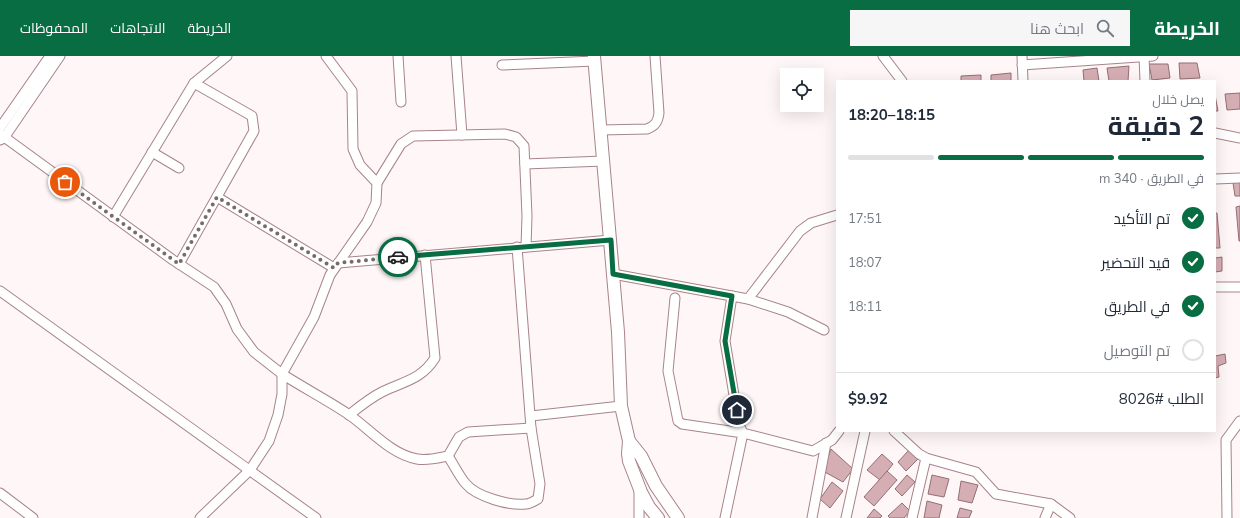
<!DOCTYPE html>
<html lang="ar">
<head>
<meta charset="utf-8">
<style>
  body { margin:0; font-family:Mulish,Cairo,sans-serif; background:#f6f6f7; color:#1f2937; direction:rtl; height:100vh; display:flex; flex-direction:column; font-size:15px; white-space:nowrap }
  * { box-sizing:border-box; margin:0 }
  p { font-size:13px; color:#747a83 }
  .icon { flex:none; width:22px; height:22px; fill:none; stroke:currentColor; stroke-width:2; stroke-linecap:round; stroke-linejoin:round }
  .map { position:relative; flex:1; overflow:hidden; direction:ltr }
  .drawer { position:absolute; left:836px; top:24px; width:380px; height:352px; display:flex; flex-direction:column; background:#fff; border-radius:0px; box-shadow:0 4px 16px #0002; direction:rtl }
  .drawer>* { flex:none }
  .buttons { position:absolute; left:780px; top:12px; display:grid; gap:8px }
  .buttons a { display:grid; place-items:center; width:44px; height:44px; border-radius:0px; background:#fff; box-shadow:0 4px 16px #0002; font-size:20px }
  .pin { position:absolute; display:grid; place-items:center; width:34px; height:34px; color:#fff; margin:-17px; border:2px solid #fff; border-radius:50%; box-shadow:0 1px 4px #0007 }
  .courier { position:absolute; display:grid; place-items:center; width:40px; height:40px; margin:-20px; border:3px solid #086d43; border-radius:50%; background:#fff; color:#222; box-shadow:0 1px 5px #0007 }
  .overview em { font-style:normal; font-weight:700 }
  .overview div { display:flex; flex-direction:column-reverse }
  .overview { display:flex; align-items:center; justify-content:space-between; height:68px; padding:0 12px }
  h1 { font-size:26px; font-weight:700; line-height:30px }
  .bar { display:grid; grid-template-columns:repeat(4,1fr); gap:6px 4px; align-content:center; height:48px; padding:0 12px }
  .bar i { height:5px; border-radius:3px; background:#e0e1e3 }
  .bar .selected { background:#086d43 }
  .bar p { grid-column:span 4 }
  .line { display:flex; align-items:center; gap:10px; padding:0 12px; border-top:1px solid #e0e1e3 }
  .line div { flex:1 }
  ol { padding:0 12px; list-style:none }
  li { display:flex; align-items:center; gap:12px; height:44px }
  li p { margin-inline-start:auto }
  li .icon { padding:4px; border-radius:50%; background:#086d43; color:#fff; stroke-width:4 }
  li:last-child { color:#747a83 }
  li i { width:22px; height:22px; border:2px solid #e0e1e3; border-radius:50% }
  header { display:flex; align-items:center; gap:24px; box-sizing:border-box; height:56px; padding:0 20px; background:#086d43; color:#fff }
  header strong { font-size:19px }
  nav { display:flex; gap:22px; margin-inline-start:auto; font-size:14px }
  .search { width:280px; height:36px; background:#f6f6f7; display:flex; align-items:center; gap:10px; box-sizing:border-box; padding:0 14px; border-radius:0px; color:#747a83; font-size:15px }
  .map>svg:first-child { display:block }
  .building { fill:#d5aeb4; stroke:#936f75 }
  .lines { fill:none; stroke-linecap:round; stroke-linejoin:round }
  .street-casing { stroke:#a88489; stroke-width:11 }
  .secondary-casing { stroke:#a88489; stroke-width:14 }
  .street { stroke:#fff; stroke-width:9 }
  .secondary { stroke:#fff; stroke-width:12 }
  .done { stroke:#776b6d; stroke-width:4; stroke-dasharray:0 7.2 }
  .route { stroke:#086d43; stroke-width:5 }
</style>
</head>
<body>
<header>
<strong>الخريطة</strong>
<div class="search"><svg class="icon" aria-label="search" viewBox="0 0 24 24"><circle cx="10" cy="10" r="6"/><path d="M15 15l6 6"/></svg>ابحث هنا</div>
<nav><a>الخريطة</a><a>الاتجاهات</a><a>المحفوظات</a></nav>
</header>
<div class="map">
<svg width="1240" height="462" viewBox="0 0 1240 462">
  <rect width="100%" height="100%" fill="#fef6f7"/>
  <!-- building -->
  <g class="building">
    <path d="M1179 7H1197L1200 22 1180 23Z"/>
    <path d="M1149 8H1168L1170 22 1152 24Z"/>
    <path d="M1129 10 1128 25H1109L1107 12Z"/>
    <path d="M1097 12 1099 25H1084L1083 14Z"/>
    <path d="M1011 17V25H991V19Z"/>
    <path d="M981 19V25H961V20Z"/>
    <path d="M1240 37V53L1227 54 1225 38Z"/>
    <path d="M1215 39 1218 55H1215Z"/>
    <path d="M1240 126V140H1235L1233 127Z"/>
    <path d="M1240 150V185H1239L1236 151Z"/>
    <path d="M1215 157H1217L1220 192H1215Z"/>
    <path d="M1222 201V215L1215 216V202Z"/>
    <path d="M1225 298 1226 307 1218 310 1219 321 1215 322V300Z"/>
    <path d="M831 393 853 413 843 426 823 415Z"/>
    <path d="M909 394 921 400 906 415 898 406Z"/>
    <path d="M882 398 893 408 880 424 867 414Z"/>
    <path d="M887 415 897 424 874 450 864 441Z"/>
    <path d="M907 419 915 426 902 440 895 433Z"/>
    <path d="M932 419 949 423 944 441 928 438Z"/>
    <path d="M961 425 978 429 972 447 958 444Z"/>
    <path d="M832 426 843 435 830 452 820 443Z"/>
    <path d="M927 445 942 449 939 462H924Z"/>
    <path d="M902 447 910 455 904 462H890L888 460Z"/>
    <path d="M960 452 972 455 969 462H957Z"/>
    <path d="M874 453 882 460 880 462H867Z"/>
  </g>
  <g class="lines">
    <!-- street casing -->
    <g class="street-casing">
      <g id="street">
        <path d="M398 0 401 46"/>
        <path d="M456 0 462 79"/>
        <path d="M883 0 902 25"/>
        <path d="M1022 0 1023 25"/>
        <path d="M1144 0 1145 25"/>
        <path d="M502 9 595 5"/>
        <path d="M1022 9 1153 0"/>
        <path d="M0 72 50 0"/>
        <path d="M601 74 647 73C655 70 658 66 659 57L655 0"/>
        <path d="M1215 77 1240 82"/>
        <path d="M0 78 173 204 214 231 226 248 237 273 254 296 282 318 314 261 330 219 367 166 376 147 377 127 360 109 353 93 352 35 326 0"/>
        <path d="M0 84 4 82 60 0"/>
        <path d="M152 96 179 112"/>
        <path d="M525 108 604 105"/>
        <path d="M1215 123 1240 122"/>
        <path d="M377 127 401 88 413 80 505 78 516 81 524 90 527 160 526 191"/>
        <path d="M217 141 334 212"/>
        <path d="M113 161 194 27 227 0"/>
        <path d="M338 207 611 184"/>
        <path d="M179 208 254 75 252 60 194 27"/>
        <path d="M613 218 748 243 788 256 824 274"/>
        <path d="M1215 231H1240"/>
        <path d="M0 235 316 462"/>
        <path d="M732 240 725 285 739 369 743 377 813 395 832 384 839 375"/>
        <path d="M675 242 668 315 678 365 682 368 743 377 725 462"/>
        <path d="M748 243 800 175 811 167 837 159"/>
        <path d="M349 359C359 351 370 342 382 336 404 325 421 324 435 302L425 199"/>
        <path d="M531 360 621 350"/>
        <path d="M894 375 919 398 926 402 976 416 996 438 1051 448"/>
        <path d="M448 400C454 409 459 420 466 428 477 441 510 450 526 448 530 448 534 445 538 443L540 428 531 372 517 191"/>
        <path d="M639 434V462"/>
        <path d="M0 437 33 462"/>
        <path d="M200 462 250 414 269 385 278 359 282 338V318C304 332 327 344 348 358 370 373 390 398 417 403 427 405 438 402 448 400L459 381 468 376 531 372"/>
        <path d="M812 462 826 387"/>
        <path d="M846 462 865 375"/>
        <path d="M912 462 926 402"/>
        <path d="M1045 462 1051 448 1070 462"/>
        <path d="M1227 462 1226 384 1240 365"/>
      </g>
    </g>
    <!-- secondary casing -->
    <g class="secondary-casing">
      <g id="secondary">
        <path d="M594 0 618 276 621 350 629 385 628 398 629 405 641 436 649 451 658 462"/>
        <path d="M629 385 641 400 656 430 678 462"/>
      </g>
    </g>
    <!-- street -->
    <use href="#street" class="street"/>
    <!-- secondary -->
    <use href="#secondary" class="secondary"/>
  </g>
  <g class="lines">
    <!-- done -->
    <path class="done" d="M65 126 179 208 217 141 334 212 338 207 398 201"/>
    <!-- route -->
    <path class="route" d="M398 201 611 184 613 218 732 240 725 285 737 354"/>
  </g>
</svg>
<div class="buttons">
<a><svg class="icon" aria-label="locate" viewBox="0 0 24 24"><circle cx="12" cy="12" r="6"/><path d="M12 2v4M12 18v4M2 12h4M18 12h4"/></svg></a>
</div>
<div class="pin" style="left:65px;top:126px;background:#ea580c"><svg class="icon" aria-label="bag" viewBox="0 0 24 24"><path d="M5 8h14l-1 12H6zM9 8a3 3 0 0 1 6 0"/></svg></div>
<div class="pin" style="left:737px;top:354px;background:#1f2937"><svg class="icon" aria-label="home" viewBox="0 0 24 24"><path d="M3 11l9-7 9 7M6 9v11h12V9"/></svg></div>
<div class="courier" style="left:398px;top:201px"><svg class="icon" aria-label="car" viewBox="0 0 24 24"><path d="M5 17H2v-5l4-1 3-4h7l3 4 3 1v5h-3M9 17h6M6 11h13"/><circle cx="7" cy="17" r="2"/><circle cx="17" cy="17" r="2"/></svg></div>
<section class="drawer">
<div class="overview"><div><h1>2 دقيقة</h1><p>يصل خلال</p></div><em>18:15–18:20</em></div>
<div class="bar"><i class="selected"></i><i class="selected"></i><i class="selected"></i><i></i><p>في الطريق · 340 m</p></div>
<ol>
<li><svg class="icon" aria-label="check" viewBox="0 0 24 24"><path d="M5 12l5 5 9-10"/></svg>تم التأكيد<p>17:51</p></li>
<li><svg class="icon" aria-label="check" viewBox="0 0 24 24"><path d="M5 12l5 5 9-10"/></svg>قيد التحضير<p>18:07</p></li>
<li><svg class="icon" aria-label="check" viewBox="0 0 24 24"><path d="M5 12l5 5 9-10"/></svg>في الطريق<p>18:11</p></li>
<li><i></i>تم التوصيل</li>
</ol>
<div class="line" style="height:52px"><div>الطلب #8026</div><b>$9.92</b></div>
</section>
</div>
</body>
</html>
